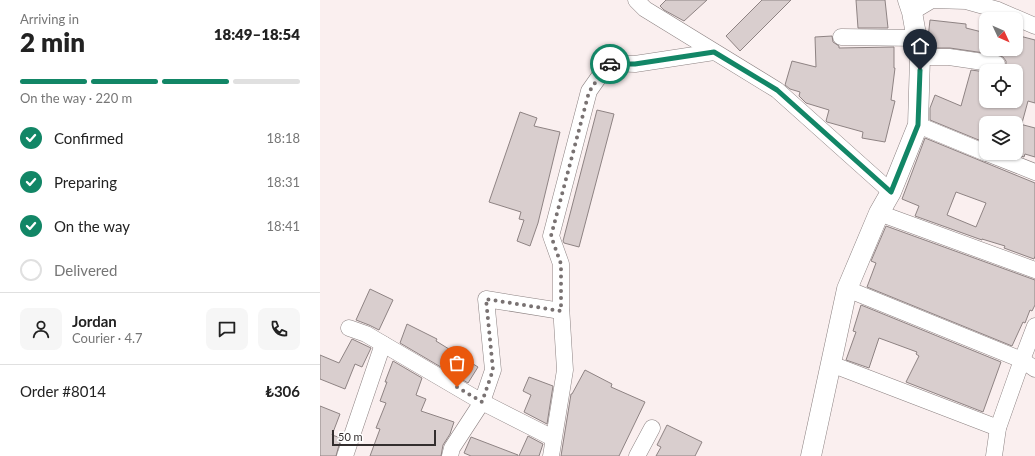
<!DOCTYPE html>
<html lang="en">
<head>
<meta charset="utf-8">
<style>
  body { margin:0; font-family:Lato,sans-serif; background:#f6f6f6; color:#222; height:100vh; display:flex; flex-direction:column; font-size:15px; white-space:nowrap }
  * { box-sizing:border-box; margin:0 }
  p { font-size:13px; color:#767676 }
  .icon { flex:none; width:22px; height:22px; fill:none; stroke:currentColor; stroke-width:2; stroke-linecap:round; stroke-linejoin:round }
  .map { position:relative; flex:1; overflow:hidden }
  .side { display:flex; flex-direction:column; background:#fff; width:320px }
  .side>* { flex:none }
  .needle { width:26px; rotate:134deg }
  .tools { position:absolute; left:659px; top:12px; display:grid; gap:8px }
  .tools a { display:grid; place-items:center; width:44px; height:44px; border-radius:8px; background:#fff; box-shadow:0 1px 3px #0004; font-size:20px }
  .scale { position:absolute; left:12px; bottom:10px; width:104px; box-sizing:border-box; padding-left:4px; border:2px solid #332e2e; border-top:0; font-size:11px; line-height:14px; white-space:nowrap; color:#332e2e; -webkit-text-stroke:3px #fff; paint-order:stroke }
  .pin { position:absolute; display:grid; place-items:center; width:34px; height:34px; color:#fff; margin:-41px -17px; border-radius:50% 50% 50% 0; rotate:-45deg; box-shadow:0 0 4px #0007 }
  .pin .icon { rotate:45deg }
  .courier { position:absolute; display:grid; place-items:center; width:40px; height:40px; margin:-20px; border:3px solid #128666; border-radius:50%; background:#fff; color:#222; box-shadow:0 1px 5px #0007 }
  .summary em { font-style:normal; font-weight:800 }
  .summary div { display:flex; flex-direction:column-reverse }
  .summary { display:flex; align-items:center; justify-content:space-between; height:68px; padding:0 20px }
  h1 { font-size:26px; font-weight:800; line-height:30px }
  .bar { display:grid; grid-template-columns:repeat(4,1fr); gap:6px 4px; align-content:center; height:48px; padding:0 20px }
  .bar i { height:5px; border-radius:3px; background:#e0e0e0 }
  .bar .active { background:#128666 }
  .bar p { grid-column:span 4 }
  .line { display:flex; align-items:center; gap:10px; padding:0 20px; border-top:1px solid #e0e0e0 }
  .line div { flex:1 }
  .round { display:grid; place-items:center; flex:none; width:42px; height:42px; border-radius:8px; background:#f6f6f6 }
  ol { padding:0 20px; list-style:none }
  li { display:flex; align-items:center; gap:12px; height:44px }
  li p { margin-inline-start:auto }
  li .icon { padding:4px; border-radius:50%; background:#128666; color:#fff; stroke-width:4 }
  li:last-child { color:#767676 }
  li i { width:22px; height:22px; border:2px solid #e0e0e0; border-radius:50% }
  main { display:flex; flex:1; min-height:0 }
  .map>svg:first-child { display:block }
  .building { fill:#d9cece; stroke:#8e8383; fill-rule:evenodd }
  .lines { fill:none; stroke-linecap:round; stroke-linejoin:round }
  .minor-casing { stroke:#8c8282; stroke-width:17 }
  .tertiary-casing { stroke:#8c8282; stroke-width:21 }
  .minor { stroke:#fff; stroke-width:16 }
  .tertiary { stroke:#fff; stroke-width:20 }
  .done { stroke:#797272; stroke-width:4; stroke-dasharray:0 7.2 }
  .route { stroke:#128666; stroke-width:5 }
</style>
</head>
<body>
<main>
<section class="side">
<div class="summary"><div><h1>2 min</h1><p>Arriving in</p></div><em>18:49–18:54</em></div>
<div class="bar"><i class="active"></i><i class="active"></i><i class="active"></i><i></i><p>On the way · 220 m</p></div>
<ol>
<li><svg class="icon" aria-label="check" viewBox="0 0 24 24"><path d="M5 12l5 5 9-10"/></svg>Confirmed<p>18:18</p></li>
<li><svg class="icon" aria-label="check" viewBox="0 0 24 24"><path d="M5 12l5 5 9-10"/></svg>Preparing<p>18:31</p></li>
<li><svg class="icon" aria-label="check" viewBox="0 0 24 24"><path d="M5 12l5 5 9-10"/></svg>On the way<p>18:41</p></li>
<li><i></i>Delivered</li>
</ol>
<div class="line" style="height:72px"><a class="round"><svg class="icon" aria-label="person" viewBox="0 0 24 24"><circle cx="12" cy="8" r="4"/><path d="M4 21q1-7 8-7t8 7"/></svg></a><div><b>Jordan</b><p>Courier · 4.7</p></div><a class="round"><svg class="icon" aria-label="chat" viewBox="0 0 24 24"><path d="M4 5h16v11H9l-5 4z"/></svg></a><a class="round"><svg class="icon" aria-label="phone" viewBox="0 0 24 24"><path d="M5 4h4l2 5-3 2q2 4 5 5l2-3 5 2v4C11 20 4 13 5 4z"/></svg></a></div>
<div class="line" style="height:52px"><div>Order #8014</div><b>₺306</b></div>
</section>
<div class="map">
<svg width="715" height="456" viewBox="0 0 715 456">
  <rect width="100%" height="100%" fill="#faefef"/>
  <!-- building -->
  <g class="building">
    <path d="M346 0H387L364 21 344 10 340 6Z"/>
    <path d="M442 0H471L420 51 406 36Z"/>
    <path d="M536 0H565L568 28H538Z"/>
    <path d="M610 20 646 24V28L666 33V49H696V35L715 40V103L708 101 702 123H696L715 128V157L705 154 704 157 696 154V123H666V143L610 120V108L615 95 641 106 651 70 666 72V101H696V86L700 71H683L686 66V61L683 57 678 55 630 48H610L608 38Z"/>
    <path d="M512 36 513 42 519 46V48L574 47V68H575L571 100 575 101 565 142 542 138 543 132 507 122 506 121 509 110 486 103 479 96 480 92 470 89 465 85 472 61 496 67 495 37Z"/>
    <path d="M277 110 294 114 259 247 244 243 243 241Z"/>
    <path d="M200 112 217 118 214 126 240 132 218 223 210 246 197 241 204 220 199 219 201 212 169 202Z"/>
    <path d="M605 138 715 183V256L714 259 684 248 685 246 662 239V240L595 216 599 206 582 199ZM636 192 666 203 656 227 627 215Z"/>
    <path d="M566 226 715 280V305L712 311 710 310 705 323 703 322 692 346 547 287 556 263 551 261Z"/>
    <path d="M50 289 73 300 59 330 49 325 36 320Z"/>
    <path d="M541 305 681 362 663 412 586 382 599 356 596 354 597 352 559 338 549 368 526 360 536 332 533 331Z"/>
    <path d="M87 324 117 339 116 341 158 367 148 383 80 343Z"/>
    <path d="M32 339 51 348 42 367 35 364 25 389 0 379V355L19 363Z"/>
    <path d="M73 361 102 378 96 395 106 399 101 411 134 422 130 434 123 445 121 456H50L60 429 56 428 66 403 60 401 67 382H65Z"/>
    <path d="M265 370 292 384 291 387 325 402 299 456H241L251 394H252Z"/>
    <path d="M209 377 233 386 227 424 204 412 211 395 203 391Z"/>
    <path d="M0 406 20 414 12 435 21 438 16 456H0Z"/>
    <path d="M347 425 382 442 375 456H336L341 447 337 445Z"/>
    <path d="M208 436 223 444 219 456H199Z"/>
    <path d="M151 437 198 455V456H151L144 453Z"/>
  </g>
  <g class="lines">
    <!-- minor casing -->
    <g class="minor-casing">
      <g id="minor">
        <path d="M316 0 325 9 457 90 571 192"/>
        <path d="M592 12 612 0 646 1 678 10 715 26"/>
        <path d="M521 37 597 38"/>
        <path d="M600 57H629L677 64"/>
        <path d="M598 125 666 153"/>
        <path d="M667 153 715 172"/>
        <path d="M559 213 715 270"/>
        <path d="M527 289 702 360 715 369"/>
        <path d="M29 328 46 334 162 402 173 370 166 299 241 311"/>
        <path d="M511 364 678 428"/>
        <path d="M25 456 63 344"/>
        <path d="M130 456 132 448 162 402 233 438"/>
        <path d="M231 456 245 370 241 306V264L231 236 269 91 281 74 291 63 315 64 394 52"/>
        <path d="M317 456 332 428"/>
        <path d="M674 456 678 428 702 360 715 326"/>
      </g>
    </g>
    <!-- tertiary casing -->
    <g class="tertiary-casing">
      <path id="tertiary" d="M491 456 527 289 559 213 571 192 598 125 600 57 592 12 588 0"/>
    </g>
    <!-- minor -->
    <use href="#minor" class="minor"/>
    <!-- tertiary -->
    <use href="#tertiary" class="tertiary"/>
  </g>
  <g class="lines">
    <!-- done -->
    <path class="done" d="M137 387 162 402 173 370 166 299 241 311V264L231 236 269 92 281 74 290 64"/>
    <!-- route -->
    <path class="route" d="M290 64H315L394 52 457 90 571 192 598 125 600 70"/>
  </g>
</svg>
<div class="tools">
<a><svg class="needle" viewBox="-14 -14 28 28"><path d="M0-13l5 13h-10z" fill="#e53935"/><path d="M0 13l5-13h-10z" fill="#767676"/></svg></a>
<a><svg class="icon" aria-label="locate" viewBox="0 0 24 24"><circle cx="12" cy="12" r="6"/><path d="M12 2v4M12 18v4M2 12h4M18 12h4"/></svg></a>
<a><svg class="icon" aria-label="layers" viewBox="0 0 24 24"><path d="M12 4l9 5-9 5-9-5zM3 14l9 5 9-5"/></svg></a>
</div>
<div class="scale">50 m</div>
<div class="pin" style="left:137px;top:387px;background:#ea580c"><svg class="icon" aria-label="bag" viewBox="0 0 24 24"><path d="M5 8h14l-1 12H6zM9 8a3 3 0 0 1 6 0"/></svg></div>
<div class="pin" style="left:600px;top:70px;background:#1f2937"><svg class="icon" aria-label="home" viewBox="0 0 24 24"><path d="M3 11l9-7 9 7M6 9v11h12V9"/></svg></div>
<div class="courier" style="left:290px;top:64px"><svg class="icon" aria-label="car" viewBox="0 0 24 24"><path d="M5 17H2v-5l4-1 3-4h7l3 4 3 1v5h-3M9 17h6M6 11h13"/><circle cx="7" cy="17" r="2"/><circle cx="17" cy="17" r="2"/></svg></div>
</div>
</main>
</body>
</html>
